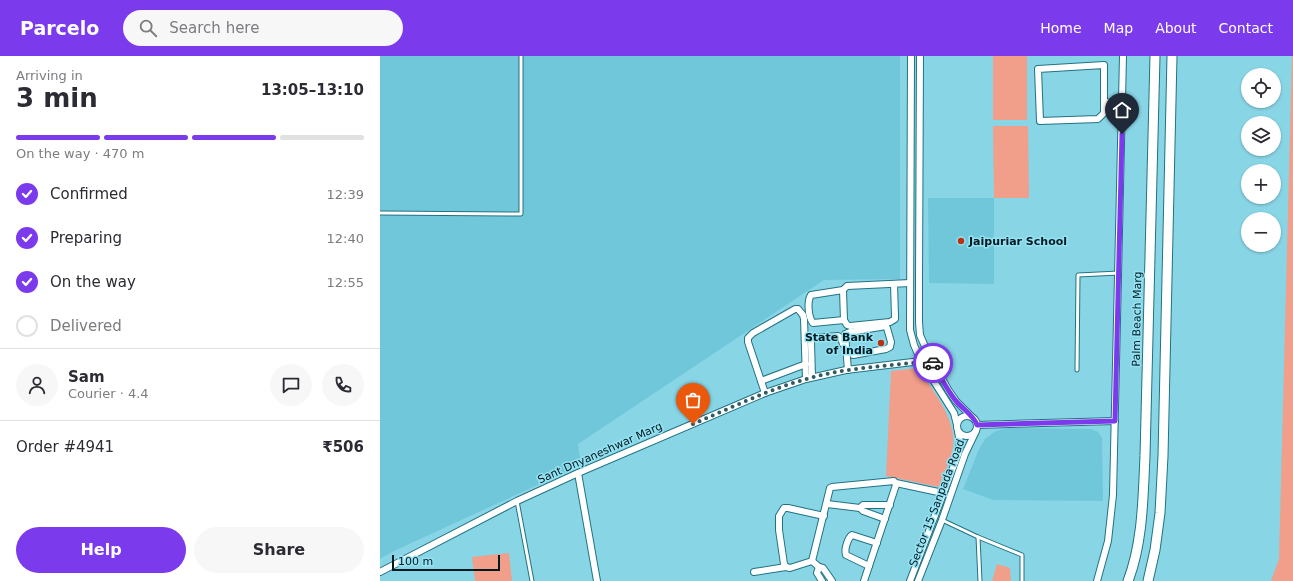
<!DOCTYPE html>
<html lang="en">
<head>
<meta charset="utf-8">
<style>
  body { margin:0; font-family:"DejaVu Sans",sans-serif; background:#f7f7f7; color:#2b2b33; height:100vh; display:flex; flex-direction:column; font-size:15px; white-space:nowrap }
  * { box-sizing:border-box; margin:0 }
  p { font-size:13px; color:#7c7c81 }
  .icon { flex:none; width:22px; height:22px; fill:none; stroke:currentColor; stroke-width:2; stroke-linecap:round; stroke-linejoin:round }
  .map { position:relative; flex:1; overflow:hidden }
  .side { display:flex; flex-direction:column; background:#fff; width:380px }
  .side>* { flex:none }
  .fabs { position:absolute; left:861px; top:12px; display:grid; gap:8px }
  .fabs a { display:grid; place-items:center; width:40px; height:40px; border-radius:50%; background:#fff; box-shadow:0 1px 3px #0004; font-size:20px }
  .scale { position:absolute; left:12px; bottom:10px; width:108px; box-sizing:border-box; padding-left:4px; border:2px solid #001a21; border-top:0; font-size:11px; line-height:14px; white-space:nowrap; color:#001a21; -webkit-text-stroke:3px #95e2f3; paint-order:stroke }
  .pin { position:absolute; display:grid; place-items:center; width:34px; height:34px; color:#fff; margin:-41px -17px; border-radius:50% 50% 50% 0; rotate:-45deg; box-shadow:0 0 4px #0007 }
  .pin .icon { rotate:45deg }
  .courier { position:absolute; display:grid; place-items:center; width:40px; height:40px; margin:-20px; border:3px solid #7c3aed; border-radius:50%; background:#fff; color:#222; box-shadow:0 1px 5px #0007 }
  .summary em { font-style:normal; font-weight:600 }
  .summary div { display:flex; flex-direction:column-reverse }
  .summary { display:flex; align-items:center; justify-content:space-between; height:68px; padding:0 16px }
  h1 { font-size:26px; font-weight:600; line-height:30px }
  .bar { display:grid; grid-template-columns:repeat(4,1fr); gap:6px 4px; align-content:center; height:48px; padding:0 16px }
  .bar i { height:5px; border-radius:3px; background:#e1e1e2 }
  .bar .current { background:#7c3aed }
  .bar p { grid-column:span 4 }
  .line { display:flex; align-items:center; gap:10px; padding:0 16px; border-top:1px solid #e1e1e2 }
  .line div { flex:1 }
  .round { display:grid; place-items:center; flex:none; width:42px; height:42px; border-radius:21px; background:#f7f7f7 }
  ol { padding:0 16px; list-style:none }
  li { display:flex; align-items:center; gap:12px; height:44px }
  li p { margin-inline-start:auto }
  li .icon { padding:4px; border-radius:50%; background:#7c3aed; color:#fff; stroke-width:4 }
  li:last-child { color:#7c7c81 }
  li i { width:22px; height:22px; border:2px solid #e1e1e2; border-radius:50% }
  .action { display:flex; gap:8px; margin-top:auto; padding:8px 16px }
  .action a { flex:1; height:46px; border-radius:24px; background:#7c3aed; color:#fff; font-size:16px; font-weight:600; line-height:46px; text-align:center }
  .action a+a { background:#f7f7f7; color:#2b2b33 }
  header { display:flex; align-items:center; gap:24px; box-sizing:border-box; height:56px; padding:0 20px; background:#7c3aed; color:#fff }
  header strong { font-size:19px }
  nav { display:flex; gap:22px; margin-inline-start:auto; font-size:14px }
  .search { width:280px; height:36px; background:#f7f7f7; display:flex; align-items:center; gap:10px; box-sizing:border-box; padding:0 14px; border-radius:22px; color:#7c7c81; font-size:15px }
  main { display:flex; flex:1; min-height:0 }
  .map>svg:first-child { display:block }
  .built { fill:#71c7da }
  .green { fill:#f19e8b }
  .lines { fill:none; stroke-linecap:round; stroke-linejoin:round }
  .service-casing { stroke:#217383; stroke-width:5 }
  .minor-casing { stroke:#217383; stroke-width:8 }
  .primary-casing { stroke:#217383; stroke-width:11 }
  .service { stroke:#fff; stroke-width:3 }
  .minor { stroke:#fff; stroke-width:6 }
  .primary { stroke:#fff; stroke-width:9 }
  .done { stroke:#305b66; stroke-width:4; stroke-dasharray:0 7.2 }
  .route { stroke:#7c3aed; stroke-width:5 }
  .poi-dot { fill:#bc3112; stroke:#95e2f3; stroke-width:1.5 }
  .labels { text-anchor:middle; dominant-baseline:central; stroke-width:3; stroke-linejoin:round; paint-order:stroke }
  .poi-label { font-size:11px; font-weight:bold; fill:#001a21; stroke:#95e2f3; text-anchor:start }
  .street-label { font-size:11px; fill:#001a21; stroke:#95e2f3 }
</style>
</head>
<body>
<header>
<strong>Parcelo</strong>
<div class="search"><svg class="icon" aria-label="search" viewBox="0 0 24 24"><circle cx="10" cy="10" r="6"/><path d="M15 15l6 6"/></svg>Search here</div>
<nav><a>Home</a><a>Map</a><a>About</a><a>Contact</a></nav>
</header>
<main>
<section class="side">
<div class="summary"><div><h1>3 min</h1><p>Arriving in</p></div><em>13:05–13:10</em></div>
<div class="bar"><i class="current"></i><i class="current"></i><i class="current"></i><i></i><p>On the way · 470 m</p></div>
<ol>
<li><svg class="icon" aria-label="check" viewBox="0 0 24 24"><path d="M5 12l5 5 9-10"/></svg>Confirmed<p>12:39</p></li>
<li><svg class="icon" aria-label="check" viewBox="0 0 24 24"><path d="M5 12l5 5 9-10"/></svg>Preparing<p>12:40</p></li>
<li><svg class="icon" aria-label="check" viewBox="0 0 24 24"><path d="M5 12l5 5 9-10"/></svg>On the way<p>12:55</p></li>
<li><i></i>Delivered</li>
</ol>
<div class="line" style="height:72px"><a class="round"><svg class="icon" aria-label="person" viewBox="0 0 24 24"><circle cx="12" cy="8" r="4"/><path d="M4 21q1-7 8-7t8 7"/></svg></a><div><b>Sam</b><p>Courier · 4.4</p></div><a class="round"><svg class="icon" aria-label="chat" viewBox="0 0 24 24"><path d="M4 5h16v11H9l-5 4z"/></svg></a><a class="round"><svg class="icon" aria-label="phone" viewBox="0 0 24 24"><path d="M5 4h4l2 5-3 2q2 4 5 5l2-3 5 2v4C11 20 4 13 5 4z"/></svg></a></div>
<div class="line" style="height:52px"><div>Order #4941</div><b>₹506</b></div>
<div class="action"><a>Help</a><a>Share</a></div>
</section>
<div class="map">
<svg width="913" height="525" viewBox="0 0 913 525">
  <rect width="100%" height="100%" fill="#88d5e6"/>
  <!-- built -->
  <g class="built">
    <path d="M0 0H520V223L444 224 198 388 201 409 14 495 0 503Z"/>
    <path d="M548 142H614V228L549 227Z"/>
    <path d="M629 372 711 373 718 376 722 382 723 445 613 444 583 433 599 393 605 383 616 375Z"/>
  </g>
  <!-- green -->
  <g class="green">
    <rect x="613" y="0" width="34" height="64"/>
    <path d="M912 0H913V525H891L899 503Z"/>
    <path d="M613 70H648L649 142H614Z"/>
    <path d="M538 312C553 335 580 367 572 396 569 408 563 419 559 431L506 420 511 315Z"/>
    <path d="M129 497 132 525H95L92 501Z"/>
    <path d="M617 508 630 512 631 525H612Z"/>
  </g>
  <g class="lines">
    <!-- service casing -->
    <g class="service-casing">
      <g id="service">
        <path d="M0 157 141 158V0"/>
        <path d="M697 314 698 219 739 217"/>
        <path d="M137 445 152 525"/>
        <path d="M562 464 598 481 642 499V525"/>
        <path d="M598 481 600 525"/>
      </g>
    </g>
    <!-- minor casing -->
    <g class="minor-casing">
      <g id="minor">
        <path d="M531 0 530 274 534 289 541 305 574 357 577 369"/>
        <path d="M540 0 539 224V266L540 279 550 302 569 335 576 345 594 363"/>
        <path d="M724 9V57L718 63 660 65 658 13Z"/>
        <path d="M725 46 742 48"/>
        <path d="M514 228 515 260V263L510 266 470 270 467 269 464 264 463 234 467 230 530 227"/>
        <path d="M463 234 431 239C427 245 428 261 433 267L464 264"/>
        <path d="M468 314 465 278 470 276 506 270 507 272 511 286 510 291 506 293 473 299"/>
        <path d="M432 321 431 286 433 282 458 280 461 282 463 288"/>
        <path d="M381 325 426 308"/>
        <path d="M385 337 368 286V282L373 277 415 253H418L423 259 424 263 426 323"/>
        <circle cx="587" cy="370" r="10"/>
        <path d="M597 369 735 365"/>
        <path d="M198 417 217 525"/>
        <path d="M516 427 563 437"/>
        <path d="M447 448 480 452"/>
        <path d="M505 463 483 455 480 452 483 449H510"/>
        <path d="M432 505 450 432 452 431 514 425 516 429 484 525"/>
        <path d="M432 505 410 512 406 511 404 508 399 474V460L404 452H408L444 460"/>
        <path d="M432 505 439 511 443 512 452 525"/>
        <path d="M489 510 466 499C464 493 468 482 472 479L497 487"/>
        <path d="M439 511 437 517 442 525"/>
        <path d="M0 516 137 445 198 417 385 337 426 323 466 314 541 305 550 302"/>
        <path d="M374 516 406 511"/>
        <path d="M530 525 579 396 580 386 578 376"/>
        <path d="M538 525 562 464 585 398 596 375"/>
        <path d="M717 525 728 485 733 439 743 0"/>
      </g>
    </g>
    <!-- primary casing -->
    <g class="primary-casing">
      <g id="primary">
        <path d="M748 525C763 486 763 441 765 400L775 0"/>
        <path d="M768 525 775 494 780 457 783 400 792 0"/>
      </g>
    </g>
    <!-- service -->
    <use href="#service" class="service"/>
    <!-- minor -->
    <use href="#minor" class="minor"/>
    <!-- primary -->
    <use href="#primary" class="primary"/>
  </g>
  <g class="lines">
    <!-- done -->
    <path class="done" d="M313 368C351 352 389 333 430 322 466 312 504 310 542 306L550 302 553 307"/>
    <!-- route -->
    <path class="route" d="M553 307C560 320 567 334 576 345 583 353 594 360 597 369L735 365 742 78"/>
  </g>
  <!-- markers -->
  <g class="poi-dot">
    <circle cx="581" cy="185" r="4"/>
    <circle cx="501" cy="287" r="4"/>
  </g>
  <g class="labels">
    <!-- poi labels -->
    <g class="poi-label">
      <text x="589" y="185">Jaipuriar School</text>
      <text x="493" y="281" text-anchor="end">State Bank<tspan x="493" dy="13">of India</tspan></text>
    </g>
    <!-- street labels -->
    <g class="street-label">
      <text transform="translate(757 263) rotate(-89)">Palm Beach Marg</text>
      <text transform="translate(220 397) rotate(-24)">Sant Dnyaneshwar Marg</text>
      <text transform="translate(557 447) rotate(-69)">Sector 15 Sanpada Road</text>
    </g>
  </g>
</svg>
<div class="fabs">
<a><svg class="icon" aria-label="locate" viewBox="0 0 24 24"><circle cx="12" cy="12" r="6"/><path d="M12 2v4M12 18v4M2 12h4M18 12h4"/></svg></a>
<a><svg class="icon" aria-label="layers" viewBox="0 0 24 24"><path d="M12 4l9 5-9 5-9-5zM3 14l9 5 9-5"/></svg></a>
<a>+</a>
<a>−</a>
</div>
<div class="scale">100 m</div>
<div class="pin" style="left:313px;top:368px;background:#ea580c"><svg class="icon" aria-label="bag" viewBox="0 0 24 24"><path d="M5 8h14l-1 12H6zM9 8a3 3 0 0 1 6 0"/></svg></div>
<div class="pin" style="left:742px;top:78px;background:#1f2937"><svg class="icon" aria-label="home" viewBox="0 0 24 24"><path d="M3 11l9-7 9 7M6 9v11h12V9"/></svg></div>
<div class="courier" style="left:553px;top:307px"><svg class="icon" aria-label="car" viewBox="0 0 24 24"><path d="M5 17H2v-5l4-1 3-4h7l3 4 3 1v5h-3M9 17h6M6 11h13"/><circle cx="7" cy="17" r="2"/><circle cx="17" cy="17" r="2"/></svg></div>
</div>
</main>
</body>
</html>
